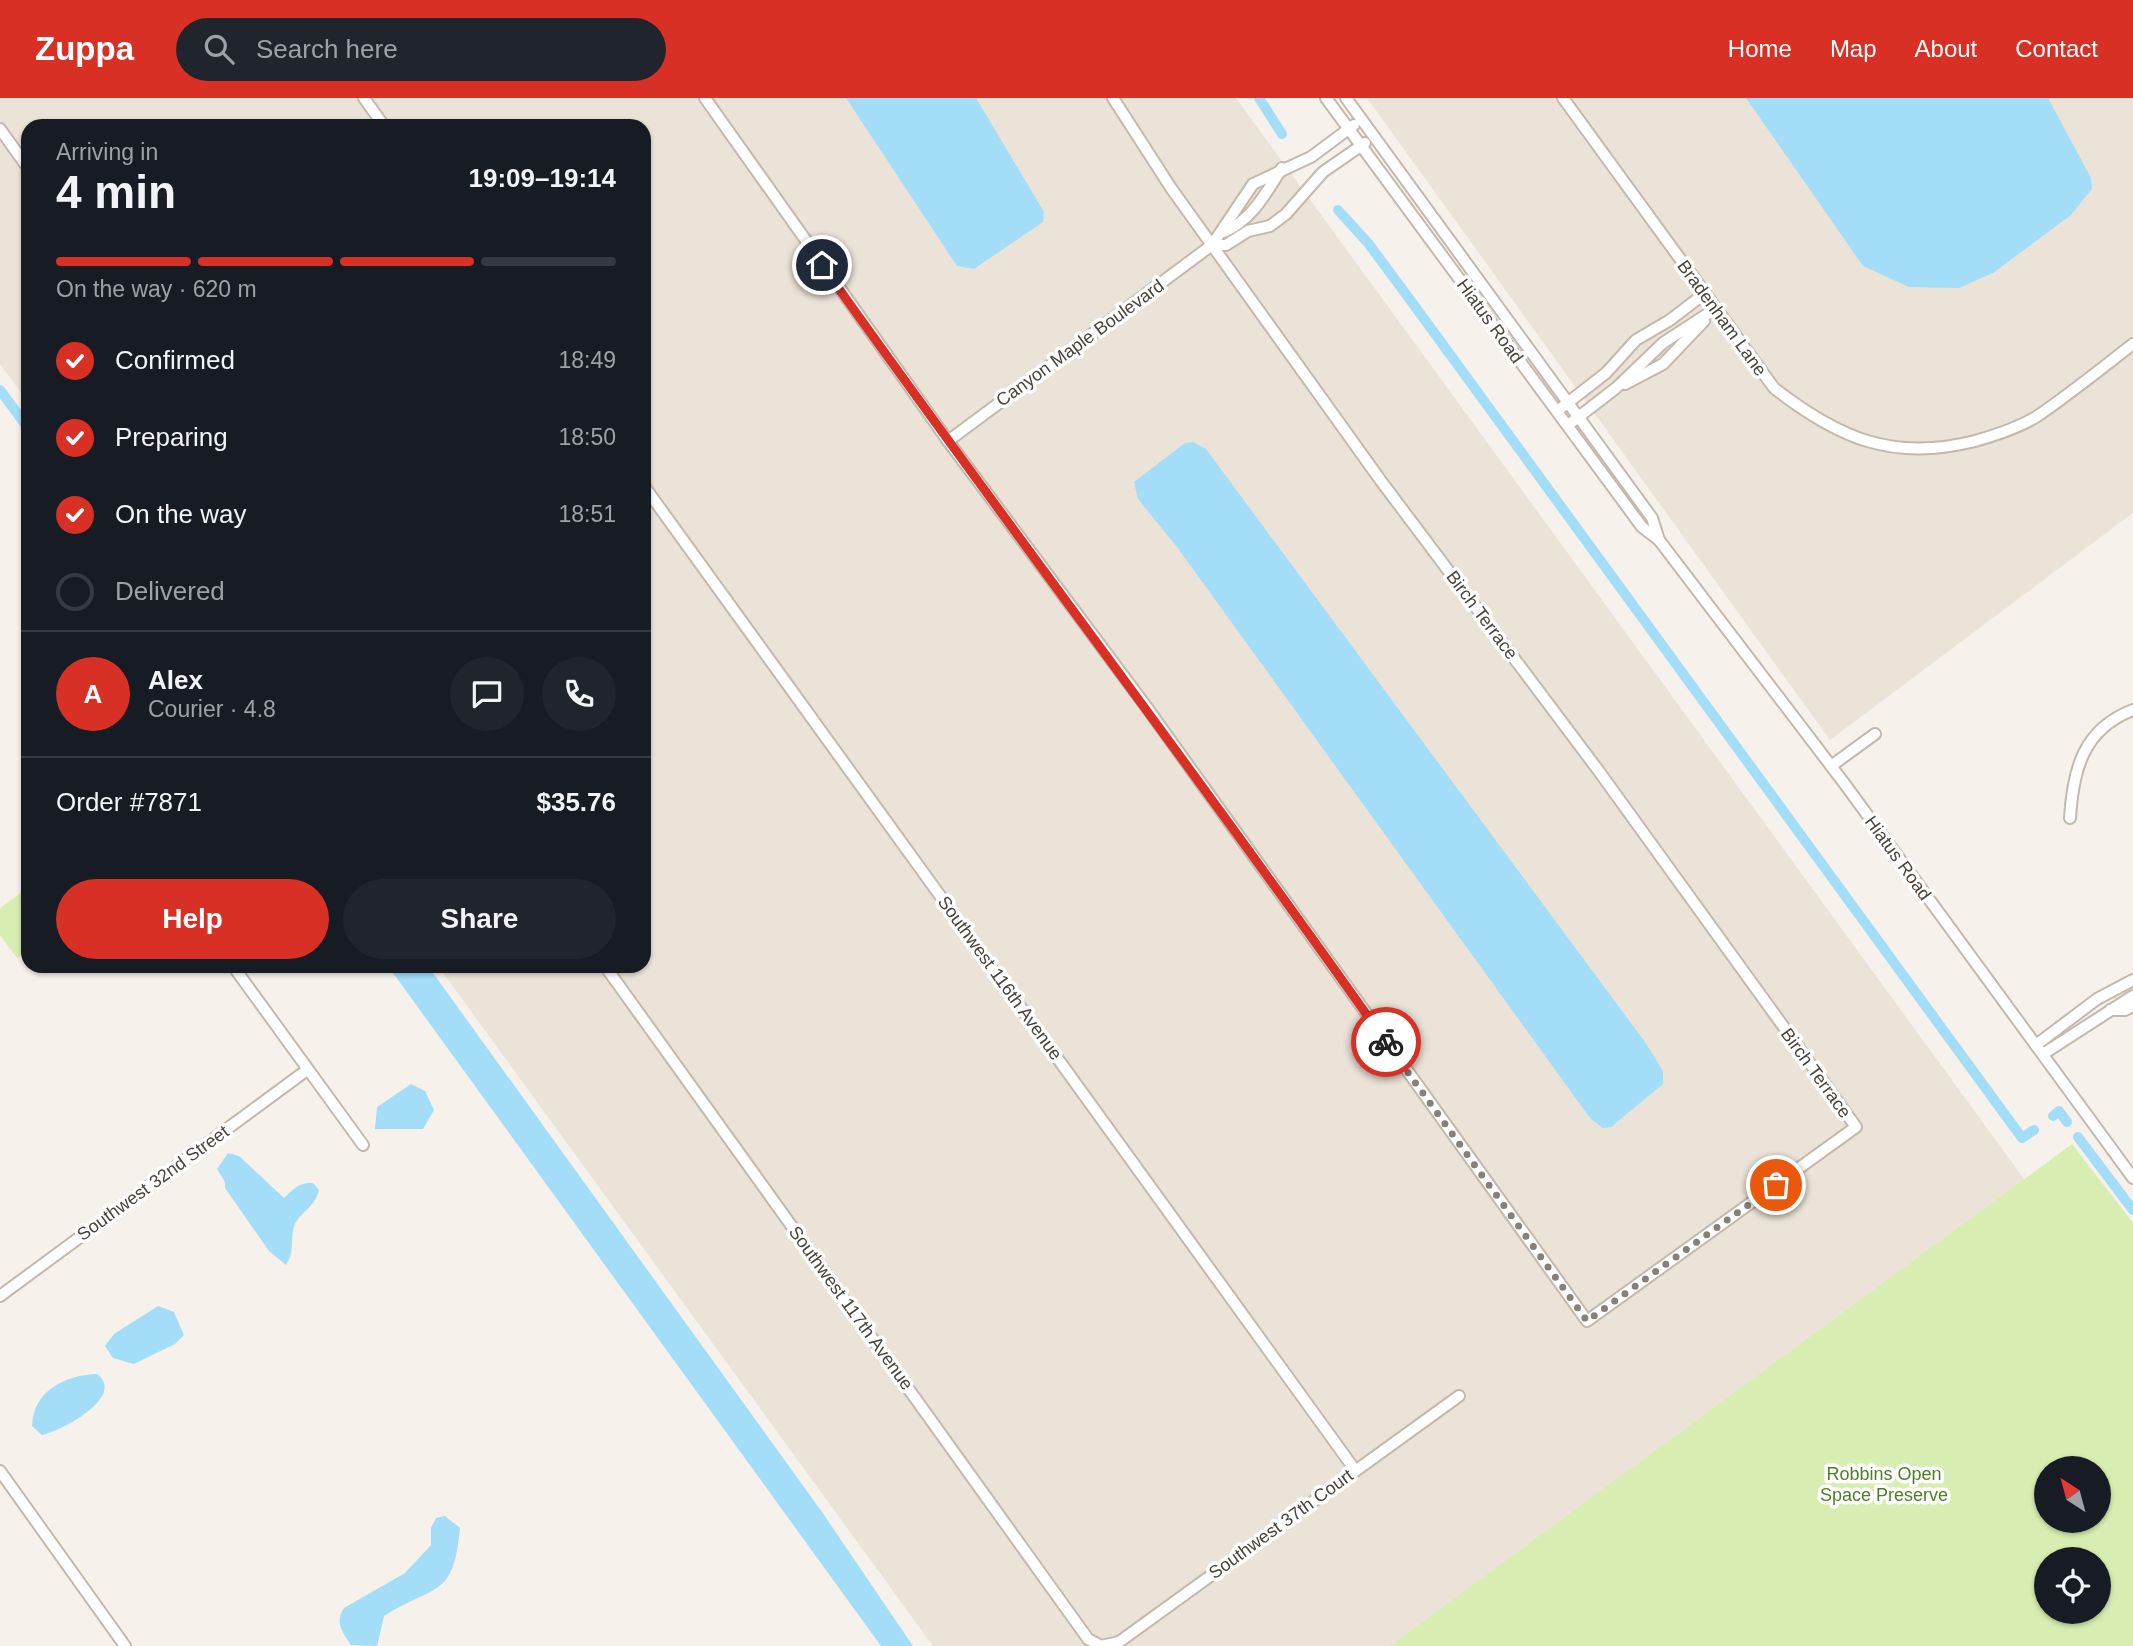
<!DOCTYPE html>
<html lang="en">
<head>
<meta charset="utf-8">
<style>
  body { margin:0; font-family:Arial,sans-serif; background:#20242c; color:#f1f3f6; height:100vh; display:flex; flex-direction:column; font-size:26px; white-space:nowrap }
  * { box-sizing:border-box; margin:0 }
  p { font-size:23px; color:#9ea1a6 }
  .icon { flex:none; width:38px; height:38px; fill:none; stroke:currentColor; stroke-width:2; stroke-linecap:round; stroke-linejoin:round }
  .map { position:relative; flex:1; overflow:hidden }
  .side { position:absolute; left:21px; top:21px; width:630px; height:854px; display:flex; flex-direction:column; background:#171b24; border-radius:21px; box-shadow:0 2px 5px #0004 }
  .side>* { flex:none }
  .needle { width:46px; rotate:324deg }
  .buttons { position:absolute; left:2034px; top:1358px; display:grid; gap:14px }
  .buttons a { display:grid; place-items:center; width:77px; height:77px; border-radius:50%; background:#171b24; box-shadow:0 2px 5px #0004; font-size:35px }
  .pin { position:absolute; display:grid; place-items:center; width:60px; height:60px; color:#fff; margin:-30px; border:4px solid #fff; border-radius:50%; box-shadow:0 2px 7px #0007 }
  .courier { position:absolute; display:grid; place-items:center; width:70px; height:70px; margin:-35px; border:5px solid #d93025; border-radius:50%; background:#fff; color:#222; box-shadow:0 2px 9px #0007 }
  .overview em { font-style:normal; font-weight:800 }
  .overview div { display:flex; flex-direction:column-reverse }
  .overview { display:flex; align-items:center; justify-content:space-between; height:119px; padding:0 35px }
  h1 { font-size:46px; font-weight:800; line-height:52px }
  .bar { display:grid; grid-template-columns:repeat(4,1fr); gap:10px 7px; align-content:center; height:84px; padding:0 35px }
  .bar i { height:9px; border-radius:5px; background:#363941 }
  .bar .active { background:#d93025 }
  .bar p { grid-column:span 4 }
  .line { display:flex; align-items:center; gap:18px; padding:0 35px; border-top:2px solid #363941 }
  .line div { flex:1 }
  .round { display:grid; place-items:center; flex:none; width:74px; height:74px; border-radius:37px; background:#20242c }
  ol { padding:0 35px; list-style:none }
  li { display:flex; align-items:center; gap:21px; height:77px }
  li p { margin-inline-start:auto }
  li .icon { padding:7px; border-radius:50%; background:#d93025; color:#fff; stroke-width:4 }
  li:last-child { color:#9ea1a6 }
  li i { width:38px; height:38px; border:4px solid #363941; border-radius:50% }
  .button { display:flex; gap:14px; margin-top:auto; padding:14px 35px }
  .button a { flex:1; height:80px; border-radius:42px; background:#d93025; color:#fff; font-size:28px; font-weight:800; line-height:80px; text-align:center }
  .button a+a { background:#20242c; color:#f1f3f6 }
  header { display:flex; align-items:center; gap:42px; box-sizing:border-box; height:98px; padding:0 35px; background:#d93025; color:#fff }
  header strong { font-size:33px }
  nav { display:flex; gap:38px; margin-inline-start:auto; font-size:24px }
  .search { width:490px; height:63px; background:#20242c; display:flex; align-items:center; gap:18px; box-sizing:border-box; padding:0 24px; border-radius:38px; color:#9ea1a6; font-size:26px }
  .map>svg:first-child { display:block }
  .residential { fill:#ebe3d8 }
  .green { fill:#d8edb1; fill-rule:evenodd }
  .water { fill:#a4ddf7 }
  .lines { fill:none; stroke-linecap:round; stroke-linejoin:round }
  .canal { stroke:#a4ddf7; stroke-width:10 }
  .minor-casing { stroke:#c3b9ac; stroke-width:14 }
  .minor { stroke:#fff; stroke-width:10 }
  .done { stroke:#888077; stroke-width:7; stroke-dasharray:0 12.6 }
  .route { stroke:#d93025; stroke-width:9 }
  .labels { text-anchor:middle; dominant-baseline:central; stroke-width:7; stroke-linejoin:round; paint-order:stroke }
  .street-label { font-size:18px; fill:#4c4238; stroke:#fff }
  .park-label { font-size:18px; fill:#4f7e23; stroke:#fff }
</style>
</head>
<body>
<header>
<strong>Zuppa</strong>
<div class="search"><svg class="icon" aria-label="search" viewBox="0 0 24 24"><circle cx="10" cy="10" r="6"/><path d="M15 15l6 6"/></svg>Search here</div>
<nav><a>Home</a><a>Map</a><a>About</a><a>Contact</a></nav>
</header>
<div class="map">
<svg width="2133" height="1548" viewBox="0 0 2133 1548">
  <rect width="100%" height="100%" fill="#f6f2eb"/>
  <!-- residential -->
  <g class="residential">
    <path d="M0 0H1236L2027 1085 1393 1548H933L438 868H644V28H28V304L0 266Z"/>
    <path d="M1367 0H2133V415L1830 642Z"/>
  </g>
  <!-- green -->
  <g class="green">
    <path d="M28 790V852L17 860 0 837V810Z"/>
    <path d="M2072 1046 2133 1125V1548H1390ZM2098 1370V1423H2046V1370ZM2098 1461V1514H2046V1461Z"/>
  </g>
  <!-- water -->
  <g class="water">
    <path d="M846 0H976L1044 114 1043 124 974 171 957 168Z"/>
    <path d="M1746 0H2048L2091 80 2092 91 2071 117 1993 175 1959 190 1909 189 1863 168Z"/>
    <path d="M1193 344 1206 351 1645 944 1663 973V986L1611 1029 1603 1030 1590 1020 1177 449 1138 401 1134 384 1185 345Z"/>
    <path d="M388 868H428L822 1414 913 1548H881Z"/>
    <path d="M411 986 425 993 434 1012 423 1031H375L377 1009Z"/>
    <path d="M228 1055 239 1058 284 1100C294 1091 298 1084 313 1085L319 1092C315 1110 299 1114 294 1129 290 1143 295 1154 286 1167L269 1153 225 1090V1084L217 1071Z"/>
    <path d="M158 1208 174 1214 184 1237 175 1246 134 1266 113 1260 105 1248 114 1236Z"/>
    <path d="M97 1276C127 1298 61 1333 42 1337L32 1328C33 1292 66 1277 97 1276Z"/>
    <path d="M445 1418 460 1430C453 1502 436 1485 384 1518L377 1548 351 1547C343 1534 334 1525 344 1510L405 1475 431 1447V1430L436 1420Z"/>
  </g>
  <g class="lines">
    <!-- canal -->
    <g class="canal">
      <path d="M1259 0 1282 36"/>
      <path d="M1338 112 1368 145 1411 203 2022 1040 2034 1032"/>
      <path d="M0 292 28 330"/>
      <path d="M2053 1018 2059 1013 2067 1024"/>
      <path d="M2078 1039 2133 1112"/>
    </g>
    <!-- minor casing -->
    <g class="minor-casing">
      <g id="minor">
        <path d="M364 0 384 28"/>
        <path d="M705 0 948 343 1145 607 1587 1223 1856 1029 1598 672 1381 383 1171 90 1113 0"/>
        <path d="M1326 0 1642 429 1659 442 1844 685 2133 1080"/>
        <path d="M1346 0 1652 420 1659 442"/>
        <path d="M1563 0 1774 290C1838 340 1893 364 1975 343 1996 337 2021 329 2039 317 2071 295 2102 270 2133 246"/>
        <path d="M0 31 28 70"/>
        <path d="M1224 134C1253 121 1265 96 1282 70"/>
        <path d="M1212 147H1226L1248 133 1270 128 1286 116 1323 74 1365 45"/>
        <path d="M1625 286 1663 266 1704 223"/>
        <path d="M1561 310 1606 275 1636 242 1670 222 1704 196"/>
        <path d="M1572 324 1616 290 1663 245 1715 211"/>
        <path d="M948 343 1212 147 1253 86 1311 59 1354 27"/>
        <path d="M644 388 1355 1372"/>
        <path d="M1831 668 1875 636"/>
        <path d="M2070 720C2073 672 2083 631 2133 612"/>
        <path d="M233 868 363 1047"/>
        <path d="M605 868 1088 1541 1101 1548 1119 1544 1459 1298"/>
        <path d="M2110 912H2125L2133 908"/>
        <path d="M2036 947 2097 901 2133 882"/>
        <path d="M2043 956 2133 898"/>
        <path d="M0 1198 307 972"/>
        <path d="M0 1373 125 1548"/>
      </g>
    </g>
    <!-- minor -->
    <use href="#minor" class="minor"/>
  </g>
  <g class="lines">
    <!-- done -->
    <path class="done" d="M1386 944 1587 1223 1776 1087"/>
    <!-- route -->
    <path class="route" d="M822 167C1007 428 1202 682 1386 944"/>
  </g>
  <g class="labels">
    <!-- street labels -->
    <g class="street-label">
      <text transform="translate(1722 220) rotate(54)">Bradenham Lane</text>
      <text transform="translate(1490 223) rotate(54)">Hiatus Road</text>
      <text transform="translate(1080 245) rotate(-36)">Canyon Maple Boulevard</text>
      <text transform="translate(1482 517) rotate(53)">Birch Terrace</text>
      <text transform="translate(1898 760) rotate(54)">Hiatus Road</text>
      <text transform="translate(1000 880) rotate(54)">Southwest 116th Avenue</text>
      <text transform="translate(1816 975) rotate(54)">Birch Terrace</text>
      <text transform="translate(153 1085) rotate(-36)">Southwest 32nd Street</text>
      <text transform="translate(851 1210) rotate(54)">Southwest 117th Avenue</text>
      <text transform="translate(1281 1426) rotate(-36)">Southwest 37th Court</text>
    </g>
    <!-- park labels -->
    <g class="park-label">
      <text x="1884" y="1376">Robbins Open<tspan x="1884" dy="21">Space Preserve</tspan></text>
    </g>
  </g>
</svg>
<div class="buttons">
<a><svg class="needle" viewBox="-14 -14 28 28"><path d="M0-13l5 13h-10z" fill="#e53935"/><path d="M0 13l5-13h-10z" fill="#9ea1a6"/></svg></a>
<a><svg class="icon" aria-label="locate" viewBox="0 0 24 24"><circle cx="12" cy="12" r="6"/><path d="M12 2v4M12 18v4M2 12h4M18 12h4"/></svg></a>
</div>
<div class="pin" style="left:1776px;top:1087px;background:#ea580c"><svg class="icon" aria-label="bag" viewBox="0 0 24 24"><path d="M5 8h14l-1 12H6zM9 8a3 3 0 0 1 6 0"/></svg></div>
<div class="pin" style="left:822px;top:167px;background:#1f2937"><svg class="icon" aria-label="home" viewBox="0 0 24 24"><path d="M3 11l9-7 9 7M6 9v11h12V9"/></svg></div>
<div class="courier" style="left:1386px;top:944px"><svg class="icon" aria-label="bike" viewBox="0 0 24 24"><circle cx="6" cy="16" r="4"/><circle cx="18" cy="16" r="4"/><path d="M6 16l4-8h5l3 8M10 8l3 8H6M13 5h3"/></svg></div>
<section class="side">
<div class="overview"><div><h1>4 min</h1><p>Arriving in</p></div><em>19:09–19:14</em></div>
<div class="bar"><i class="active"></i><i class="active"></i><i class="active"></i><i></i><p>On the way · 620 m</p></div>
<ol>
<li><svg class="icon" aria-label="check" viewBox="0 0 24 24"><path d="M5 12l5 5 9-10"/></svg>Confirmed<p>18:49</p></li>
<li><svg class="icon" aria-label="check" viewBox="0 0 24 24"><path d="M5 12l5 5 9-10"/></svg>Preparing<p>18:50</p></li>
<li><svg class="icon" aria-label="check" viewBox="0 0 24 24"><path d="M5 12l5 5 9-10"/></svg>On the way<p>18:51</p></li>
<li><i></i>Delivered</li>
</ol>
<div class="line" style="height:126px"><b class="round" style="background:#d93025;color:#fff">A</b><div><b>Alex</b><p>Courier · 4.8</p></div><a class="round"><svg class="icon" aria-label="chat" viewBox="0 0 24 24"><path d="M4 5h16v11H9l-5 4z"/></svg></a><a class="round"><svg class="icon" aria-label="phone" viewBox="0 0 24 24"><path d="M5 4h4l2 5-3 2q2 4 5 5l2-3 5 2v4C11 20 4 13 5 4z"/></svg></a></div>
<div class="line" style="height:91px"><div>Order #7871</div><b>$35.76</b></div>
<div class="button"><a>Help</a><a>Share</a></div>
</section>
</div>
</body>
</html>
